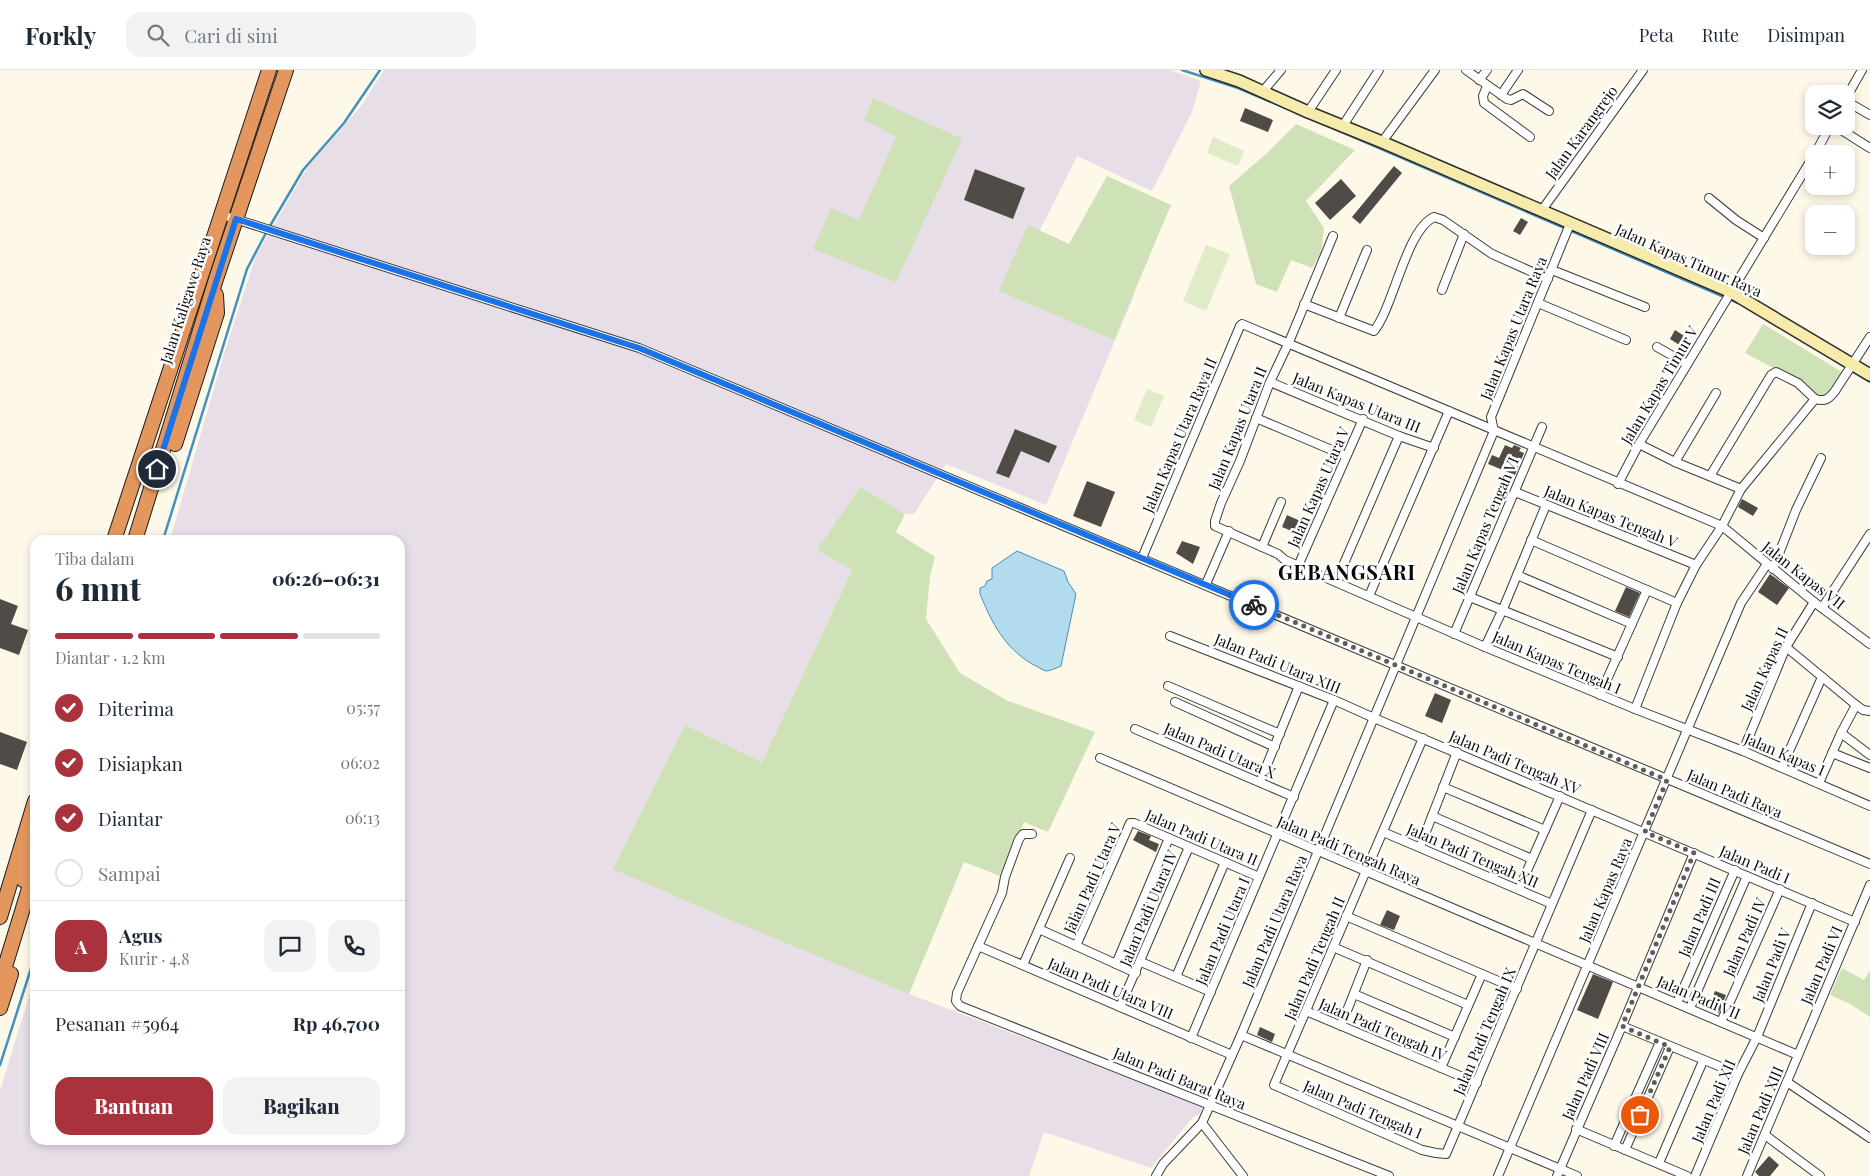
<!DOCTYPE html>
<html lang="id">
<head>
<meta charset="utf-8">
<style>
  body { margin:0; font-family:"Playfair Display",serif; background:#f2f2f3; color:#1f2937; height:100vh; display:flex; flex-direction:column; font-size:19px; white-space:nowrap }
  * { box-sizing:border-box; margin:0 }
  p { font-size:16px; color:#747a83 }
  .icon { flex:none; width:28px; height:28px; fill:none; stroke:currentColor; stroke-width:2; stroke-linecap:round; stroke-linejoin:round }
  .map { position:relative; flex:1; overflow:hidden }
  .side { position:absolute; left:30px; top:465px; width:375px; height:610px; display:flex; flex-direction:column; background:#fff; border-radius:15px; box-shadow:0 2px 8px #0003 }
  .side>* { flex:none }
  .tools { position:absolute; left:1805px; top:15px; display:grid; gap:10px }
  .tools a { display:grid; place-items:center; width:50px; height:50px; border-radius:10px; background:#fff; box-shadow:0 2px 8px #0003; font-size:25px }
  .pin { position:absolute; display:grid; place-items:center; width:42px; height:42px; color:#fff; margin:-21px; border:2px solid #fff; border-radius:50%; box-shadow:0 1px 5px #0007 }
  .courier { position:absolute; display:grid; place-items:center; width:50px; height:50px; margin:-25px; border:4px solid #1a73e8; border-radius:50%; background:#fff; color:#222; box-shadow:0 1px 6px #0007 }
  .head em { font-style:normal; font-weight:800 }
  .head div { display:flex; flex-direction:column-reverse }
  .head { display:flex; align-items:center; justify-content:space-between; height:85px; padding:0 25px }
  h1 { font-size:32px; font-weight:800; line-height:38px }
  .bar { display:grid; grid-template-columns:repeat(4,1fr); gap:8px 5px; align-content:center; height:60px; padding:0 25px }
  .bar i { height:6px; border-radius:4px; background:#e0e1e3 }
  .bar .active { background:#a9323c }
  .bar p { grid-column:span 4 }
  .line { display:flex; align-items:center; gap:12px; padding:0 25px; border-top:1px solid #e0e1e3 }
  .line div { flex:1 }
  .round { display:grid; place-items:center; flex:none; width:52px; height:52px; border-radius:15px; background:#f2f2f3 }
  ol { padding:0 25px; list-style:none }
  li { display:flex; align-items:center; gap:15px; height:55px }
  li p { margin-inline-start:auto }
  li .icon { padding:5px; border-radius:50%; background:#a9323c; color:#fff; stroke-width:4 }
  li:last-child { color:#747a83 }
  li i { width:28px; height:28px; border:2px solid #e0e1e3; border-radius:50% }
  .cta { display:flex; gap:10px; margin-top:auto; padding:10px 25px }
  .cta a { flex:1; height:58px; border-radius:15px; background:#a9323c; color:#fff; font-size:20px; font-weight:800; line-height:58px; text-align:center }
  .cta a+a { background:#f2f2f3; color:#1f2937 }
  header { display:flex; align-items:center; gap:30px; box-sizing:border-box; height:70px; padding:0 25px; background:#fff; border-bottom:1px solid #e0e1e3 }
  header strong { font-size:24px }
  nav { display:flex; gap:28px; margin-inline-start:auto; font-size:18px }
  .search { width:350px; height:45px; background:#f2f2f3; display:flex; align-items:center; gap:12px; box-sizing:border-box; padding:0 18px; border-radius:15px; color:#747a83; font-size:19px }
  .map>svg:first-child { display:block }
  .industrial { fill:#e7dee8 }
  .green { fill:#cfe2b7 }
  .pitch { fill:#e0ebc7 }
  .water { fill:#b3dbee; stroke:#4291be }
  .lines { fill:none; stroke-linecap:round; stroke-linejoin:round }
  .stream { stroke:#4291be; stroke-width:2.5 }
  .building { fill:#514b47 }
  .street-casing { stroke:#3d3d3d; stroke-width:10 }
  .secondary-casing { stroke:#2c2c2c; stroke-width:14 }
  .highway-casing { stroke:#1b1b1b; stroke-width:16 }
  .street { stroke:#fff; stroke-width:8 }
  .secondary { stroke:#f6ebaa; stroke-width:11 }
  .highway { stroke:#e4965f; stroke-width:14 }
  .done { stroke:#5f5d58; stroke-width:5; stroke-dasharray:0 9 }
  .route { stroke:#1a73e8; stroke-width:6 }
  .labels { text-anchor:middle; dominant-baseline:central; stroke-width:5; stroke-linejoin:round; paint-order:stroke }
  .street-label { font-size:15px; fill:#0a0a0a; stroke:#fff }
  .district-label { font-size:20px; font-weight:bold; letter-spacing:1px; fill:#0a0a0a; stroke:#fff }
</style>
</head>
<body>
<header>
<strong>Forkly</strong>
<div class="search"><svg class="icon" aria-label="search" viewBox="0 0 24 24"><circle cx="10" cy="10" r="6"/><path d="M15 15l6 6"/></svg>Cari di sini</div>
<nav><a>Peta</a><a>Rute</a><a>Disimpan</a></nav>
</header>
<div class="map">
<svg width="1870" height="1106" viewBox="0 0 1870 1106">
  <rect width="100%" height="100%" fill="#fdf8e8"/>
  <!-- industrial -->
  <path class="industrial" d="M384 0H1170L1201 11 1192 42 1152 121 1077 86 1031 178 1134 225 1046 435 946 394 914 444H905L860 418 852 500 762 692 685 655 909 924 1203 1035 1200 1044 1192 1048 1151 1098 1044 1062 1029 1106H0V1021L35 906V1070H400V470H170L224 284 256 186 307 98 362 35Z"/>
  <!-- green -->
  <g class="green">
    <path d="M873 28 962 69 896 212 813 179 831 138 859 150 896 67 864 50Z"/>
    <path d="M1296 54 1355 80 1306 131 1324 158 1321 183 1312 198 1291 190 1277 222 1256 214 1229 116 1267 83Z"/>
    <path d="M1107 106 1171 135 1114 270 999 221 1028 155 1069 174Z"/>
    <path d="M1763 254 1842 302 1829 324 1817 327 1800 312 1745 283Z"/>
    <path d="M860 417 905 444 896 462 935 487 930 506 926 549 960 603 1008 631 1095 662 1048 762 1024 752 1000 806 964 792 909 924 721 846 613 799 685 655 762 692 852 500 817 480Z"/>
    <path d="M1842 898 1864 910 1870 900V947L1850 934 1830 925Z"/>
  </g>
  <!-- pitch -->
  <g class="pitch">
    <path d="M1213 67 1244 81 1238 96 1207 83Z"/>
    <path d="M1206 175 1230 184 1206 241 1183 231Z"/>
    <path d="M1147 319 1164 326 1151 357 1134 350Z"/>
  </g>
  <!-- water -->
  <path class="water" d="M1017 481 1064 501 1068 512 1076 524 1061 596C1056 598 1051 601 1046 601 1042 600 1037 596 1032 594 1004 577 992 553 980 524V518L985 516 987 511 992 509V498Z"/>
  <g class="lines">
    <!-- stream -->
    <g class="stream">
      <path d="M1182 0 1238 18 1288 39"/>
      <path d="M1321 53 1738 233"/>
      <path d="M1839 293 1870 312"/>
      <path d="M163 470 247 199 267 161 303 100 344 53 380 0"/>
      <path d="M0 995 35 886"/>
    </g>
  </g>
  <!-- building -->
  <g class="building">
    <path d="M1245 38 1273 50 1268 62 1240 51Z"/>
    <path d="M1394 96 1402 103 1360 154 1352 147Z"/>
    <path d="M975 99 1025 118 1013 149 964 130Z"/>
    <path d="M1341 109 1356 126 1330 150 1315 133Z"/>
    <path d="M1521 148 1528 152 1520 165 1513 161Z"/>
    <path d="M1675 260 1686 267 1681 276 1670 269Z"/>
    <path d="M1015 359 1057 376 1049 393 1021 381 1009 408 996 403Z"/>
    <path d="M1505 375 1512 378 1514 375 1521 378 1519 381 1524 383 1515 405 1488 394 1492 385 1499 388Z"/>
    <path d="M1087 411 1115 422 1101 457 1073 446Z"/>
    <path d="M1742 429 1758 438 1753 446 1738 437Z"/>
    <path d="M1287 445 1309 455 1304 466 1282 457Z"/>
    <path d="M1182 471 1200 477 1193 494 1176 483Z"/>
    <path d="M1770 504 1789 518 1777 535 1758 522Z"/>
    <path d="M1626 517 1640 523 1629 547 1615 541Z"/>
    <path d="M0 529 18 536 11 554 28 560 19 585 0 578Z"/>
    <path d="M1435 623 1451 630 1442 653 1425 646Z"/>
    <path d="M0 662 27 672 17 700 0 694Z"/>
    <path d="M1138 761 1151 766 1149 770 1159 774 1156 782 1133 770Z"/>
    <path d="M1387 840 1400 846 1394 860 1380 855Z"/>
    <path d="M1070 843 1081 848 1075 862 1064 857Z"/>
    <path d="M1593 904 1613 912 1598 949 1577 940Z"/>
    <path d="M1715 921 1726 925 1719 943 1708 938Z"/>
    <path d="M1260 957 1275 964 1272 972 1257 965Z"/>
    <path d="M1769 1086 1779 1095 1770 1106H1759L1755 1102Z"/>
  </g>
  <g class="lines">
    <!-- street casing -->
    <g class="street-casing">
      <g id="street">
        <path d="M1466 0 1507 29 1511 30 1523 24 1549 41"/>
        <path d="M1479 10 1487 0"/>
        <path d="M1487 16 1483 26 1484 33 1530 67"/>
        <path d="M1263 21 1281 0"/>
        <path d="M1501 25 1518 0"/>
        <path d="M1846 28 1862 0"/>
        <path d="M1846 31 1870 45"/>
        <path d="M1308 42 1336 0"/>
        <path d="M1835 56 1870 78"/>
        <path d="M1342 57 1379 0"/>
        <path d="M1382 72 1435 0"/>
        <path d="M1815 84 1830 56"/>
        <path d="M1709 128 1736 150 1764 168"/>
        <path d="M1542 140 1643 0"/>
        <path d="M229 147 639 278 1870 794"/>
        <path d="M1333 166 1289 272 1270 312 1240 391 1221 433 1215 451V456L1278 484 1285 490 1485 577 1635 639 1743 681 1870 736"/>
        <path d="M1552 200 1645 237"/>
        <path d="M1442 220 1464 164"/>
        <path d="M1538 233 1626 270"/>
        <path d="M1304 234 1374 261C1394 236 1406 160 1434 147L1443 150 1492 184 1548 209"/>
        <path d="M1339 248 1367 180"/>
        <path d="M1657 277 1687 294"/>
        <path d="M1270 312 1399 366 1434 378"/>
        <path d="M1256 348 1346 386"/>
        <path d="M1639 374 1675 392 1741 419"/>
        <path d="M1675 392 1716 323"/>
        <path d="M1710 406 1771 305 1776 302 1798 313 1815 329"/>
        <path d="M1618 414 1639 374 1814 85"/>
        <path d="M1515 422 1696 495"/>
        <path d="M1531 470 1677 533"/>
        <path d="M1262 477 1281 432"/>
        <path d="M1142 488 1240 256 1242 254 1722 456 1814 532 1870 574"/>
        <path d="M1298 496 1363 349"/>
        <path d="M1773 499 1796 440 1821 388"/>
        <path d="M1517 505 1632 554"/>
        <path d="M1336 512 1399 366"/>
        <path d="M1206 514 1229 461"/>
        <path d="M1369 526 1449 341"/>
        <path d="M1470 527 1618 587"/>
        <path d="M1822 538 1870 464"/>
        <path d="M1454 564 1542 357"/>
        <path d="M1170 566 1334 630 1374 648 1855 852"/>
        <path d="M1485 577 1503 539 1546 435"/>
        <path d="M1786 577 1856 635 1863 640 1870 641"/>
        <path d="M1168 616 1280 664"/>
        <path d="M1600 625 1647 520"/>
        <path d="M1175 632 1275 677"/>
        <path d="M1635 639 1677 533 1696 495 1722 456 1741 419 1815 329C1825 332 1829 329 1835 321L1870 267"/>
        <path d="M1135 659 1294 727"/>
        <path d="M1841 663 1870 685"/>
        <path d="M1423 668 1274 1015 1422 1080 1436 1083 1446 1084 1592 740"/>
        <path d="M1743 681 1786 577 1814 532"/>
        <path d="M1832 683 1870 698"/>
        <path d="M1100 688 1798 985"/>
        <path d="M1782 697 1822 607"/>
        <path d="M1260 712 1299 616"/>
        <path d="M1819 713 1841 663 1856 635"/>
        <path d="M1443 717 1545 760"/>
        <path d="M1432 746 1532 789"/>
        <path d="M1383 762 1552 834"/>
        <path d="M1032 764H1023L1019 769 1005 807 1002 823 957 923 956 931 960 936 1389 1106"/>
        <path d="M1420 777 1457 682"/>
        <path d="M1519 819 1560 726"/>
        <path d="M1346 846 1517 919"/>
        <path d="M1039 859 1136 903"/>
        <path d="M978 876 1232 985"/>
        <path d="M1076 876 1130 753H1134L1259 807"/>
        <path d="M1333 877 1468 935"/>
        <path d="M1141 892 1211 922"/>
        <path d="M1116 894 1169 768"/>
        <path d="M1023 895 1070 788"/>
        <path d="M1176 907 1225 792"/>
        <path d="M1354 924 1455 967"/>
        <path d="M1677 933 1735 800"/>
        <path d="M1120 937 1189 777"/>
        <path d="M1690 938 1747 806"/>
        <path d="M1306 941 1477 1013"/>
        <path d="M1721 952 1780 819"/>
        <path d="M1341 956 1367 890"/>
        <path d="M1622 956 1738 1004"/>
        <path d="M1241 965 1577 1106"/>
        <path d="M1191 968 1334 630"/>
        <path d="M1441 998 1482 904"/>
        <path d="M1787 1012 1870 1068"/>
        <path d="M1202 1053 1243 1106"/>
        <path d="M1576 1059 1687 1106"/>
        <path d="M1765 1065 1820 1106"/>
        <path d="M1614 1076 1660 972"/>
        <path d="M1625 1080 1670 977"/>
        <path d="M1659 1093 1703 991"/>
        <path d="M1156 1106 1163 1094 1202 1053 1241 965 1494 361 1491 347 1570 154"/>
        <path d="M1498 1106 1741 533 1767 494"/>
        <path d="M1557 1106 1622 956 1694 783"/>
        <path d="M1695 1106 1738 1004 1757 967 1812 833"/>
        <path d="M1747 1106 1870 815"/>
      </g>
    </g>
    <!-- secondary casing -->
    <g class="secondary-casing">
      <path id="secondary" d="M1206 0 1239 11 1308 42 1382 72 1731 222 1870 305"/>
    </g>
    <!-- highway casing -->
    <g class="highway-casing">
      <g id="highway">
        <path d="M175 374 217 243 216 225"/>
        <path d="M114 470 269 0"/>
        <path d="M135 470 216 209 286 0"/>
        <path d="M23 810 35 771"/>
        <path d="M0 847 35 731"/>
        <path d="M0 913 35 799"/>
        <path d="M0 938 11 904"/>
      </g>
    </g>
    <!-- street -->
    <use href="#street" class="street"/>
    <!-- secondary -->
    <use href="#secondary" class="secondary"/>
    <!-- highway -->
    <use href="#highway" class="highway"/>
  </g>
  <g class="lines">
    <!-- done -->
    <path class="done" d="M1254 535 1667 710 1645 762 1694 783 1622 956 1670 977 1640 1045"/>
    <!-- route -->
    <path class="route" d="M157 399 236 149 639 278 1254 535"/>
  </g>
  <g class="labels">
    <!-- street labels -->
    <g class="street-label">
      <text transform="translate(1581 62) rotate(-54)">Jalan Karangrejo</text>
      <text transform="translate(1689 190) rotate(24)">Jalan Kapas Timur Raya</text>
      <text transform="translate(185 230) rotate(-72)">Jalan Kaligawe Raya</text>
      <text transform="translate(1513 258) rotate(-68)">Jalan Kapas Utara Raya</text>
      <text transform="translate(1659 315) rotate(-59)">Jalan Kapas Timur V</text>
      <text transform="translate(1357 332) rotate(22)">Jalan Kapas Utara III</text>
      <text transform="translate(1237 358) rotate(-68)">Jalan Kapas Utara II</text>
      <text transform="translate(1179 365) rotate(-67)">Jalan Kapas Utara Raya II</text>
      <text transform="translate(1318 417) rotate(-66)">Jalan Kapas Utara V</text>
      <text transform="translate(1611 446) rotate(22)">Jalan Kapas Tengah V</text>
      <text transform="translate(1485 455) rotate(-67)">Jalan Kapas Tengah VI</text>
      <text transform="translate(1804 505) rotate(38)">Jalan Kapas VII</text>
      <text transform="translate(1557 592) rotate(23)">Jalan Kapas Tengah I</text>
      <text transform="translate(1278 593) rotate(22)">Jalan Padi Utara XIII</text>
      <text transform="translate(1764 599) rotate(-65)">Jalan Kapas II</text>
      <text transform="translate(1220 680) rotate(23)">Jalan Padi Utara X</text>
      <text transform="translate(1785 684) rotate(23)">Jalan Kapas I</text>
      <text transform="translate(1515 692) rotate(23)">Jalan Padi Tengah XV</text>
      <text transform="translate(1735 723) rotate(23)">Jalan Padi Raya</text>
      <text transform="translate(1202 767) rotate(23)">Jalan Padi Utara II</text>
      <text transform="translate(1349 780) rotate(23)">Jalan Padi Tengah Raya</text>
      <text transform="translate(1473 785) rotate(23)">Jalan Padi Tengah XII</text>
      <text transform="translate(1755 794) rotate(23)">Jalan Padi I</text>
      <text transform="translate(1092 808) rotate(-66)">Jalan Padi Utara V</text>
      <text transform="translate(1605 820) rotate(-67)">Jalan Kapas Raya</text>
      <text transform="translate(1148 838) rotate(-67)">Jalan Padi Utara IV</text>
      <text transform="translate(1699 847) rotate(-67)">Jalan Padi III</text>
      <text transform="translate(1274 851) rotate(-67)">Jalan Padi Utara Raya</text>
      <text transform="translate(1222 861) rotate(-67)">Jalan Padi Utara I</text>
      <text transform="translate(1744 867) rotate(-66)">Jalan Padi IV</text>
      <text transform="translate(1314 888) rotate(-67)">Jalan Padi Tengah II</text>
      <text transform="translate(1771 895) rotate(-68)">Jalan Padi V</text>
      <text transform="translate(1821 895) rotate(-67)">Jalan Padi VI</text>
      <text transform="translate(1111 918) rotate(23)">Jalan Padi Utara VIII</text>
      <text transform="translate(1699 927) rotate(23)">Jalan Padi VII</text>
      <text transform="translate(1383 959) rotate(23)">Jalan Padi Tengah IV</text>
      <text transform="translate(1484 961) rotate(-67)">Jalan Padi Tengah IX</text>
      <text transform="translate(1585 1006) rotate(-66)">Jalan Padi VIII</text>
      <text transform="translate(1180 1008) rotate(22)">Jalan Padi Barat Raya</text>
      <text transform="translate(1713 1031) rotate(-67)">Jalan Padi XII</text>
      <text transform="translate(1363 1039) rotate(23)">Jalan Padi Tengah I</text>
      <text transform="translate(1760 1040) rotate(-67)">Jalan Padi XIII</text>
    </g>
    <!-- district labels -->
    <g class="district-label">
      <text x="1347" y="501">GEBANGSARI</text>
    </g>
  </g>
</svg>
<div class="tools">
<a><svg class="icon" aria-label="layers" viewBox="0 0 24 24"><path d="M12 4l9 5-9 5-9-5zM3 14l9 5 9-5"/></svg></a>
<a>+</a>
<a>−</a>
</div>
<div class="pin" style="left:1640px;top:1045px;background:#ea580c"><svg class="icon" aria-label="bag" viewBox="0 0 24 24"><path d="M5 8h14l-1 12H6zM9 8a3 3 0 0 1 6 0"/></svg></div>
<div class="pin" style="left:157px;top:399px;background:#1f2937"><svg class="icon" aria-label="home" viewBox="0 0 24 24"><path d="M3 11l9-7 9 7M6 9v11h12V9"/></svg></div>
<div class="courier" style="left:1254px;top:535px"><svg class="icon" aria-label="bike" viewBox="0 0 24 24"><circle cx="6" cy="16" r="4"/><circle cx="18" cy="16" r="4"/><path d="M6 16l4-8h5l3 8M10 8l3 8H6M13 5h3"/></svg></div>
<section class="side">
<div class="head"><div><h1>6 mnt</h1><p>Tiba dalam</p></div><em>06:26–06:31</em></div>
<div class="bar"><i class="active"></i><i class="active"></i><i class="active"></i><i></i><p>Diantar · 1.2 km</p></div>
<ol>
<li><svg class="icon" aria-label="check" viewBox="0 0 24 24"><path d="M5 12l5 5 9-10"/></svg>Diterima<p>05:57</p></li>
<li><svg class="icon" aria-label="check" viewBox="0 0 24 24"><path d="M5 12l5 5 9-10"/></svg>Disiapkan<p>06:02</p></li>
<li><svg class="icon" aria-label="check" viewBox="0 0 24 24"><path d="M5 12l5 5 9-10"/></svg>Diantar<p>06:13</p></li>
<li><i></i>Sampai</li>
</ol>
<div class="line" style="height:90px"><b class="round" style="background:#a9323c;color:#fff">A</b><div><b>Agus</b><p>Kurir · 4.8</p></div><a class="round"><svg class="icon" aria-label="chat" viewBox="0 0 24 24"><path d="M4 5h16v11H9l-5 4z"/></svg></a><a class="round"><svg class="icon" aria-label="phone" viewBox="0 0 24 24"><path d="M5 4h4l2 5-3 2q2 4 5 5l2-3 5 2v4C11 20 4 13 5 4z"/></svg></a></div>
<div class="line" style="height:65px"><div>Pesanan #5964</div><b>Rp 46,700</b></div>
<div class="cta"><a>Bantuan</a><a>Bagikan</a></div>
</section>
</div>
</body>
</html>
